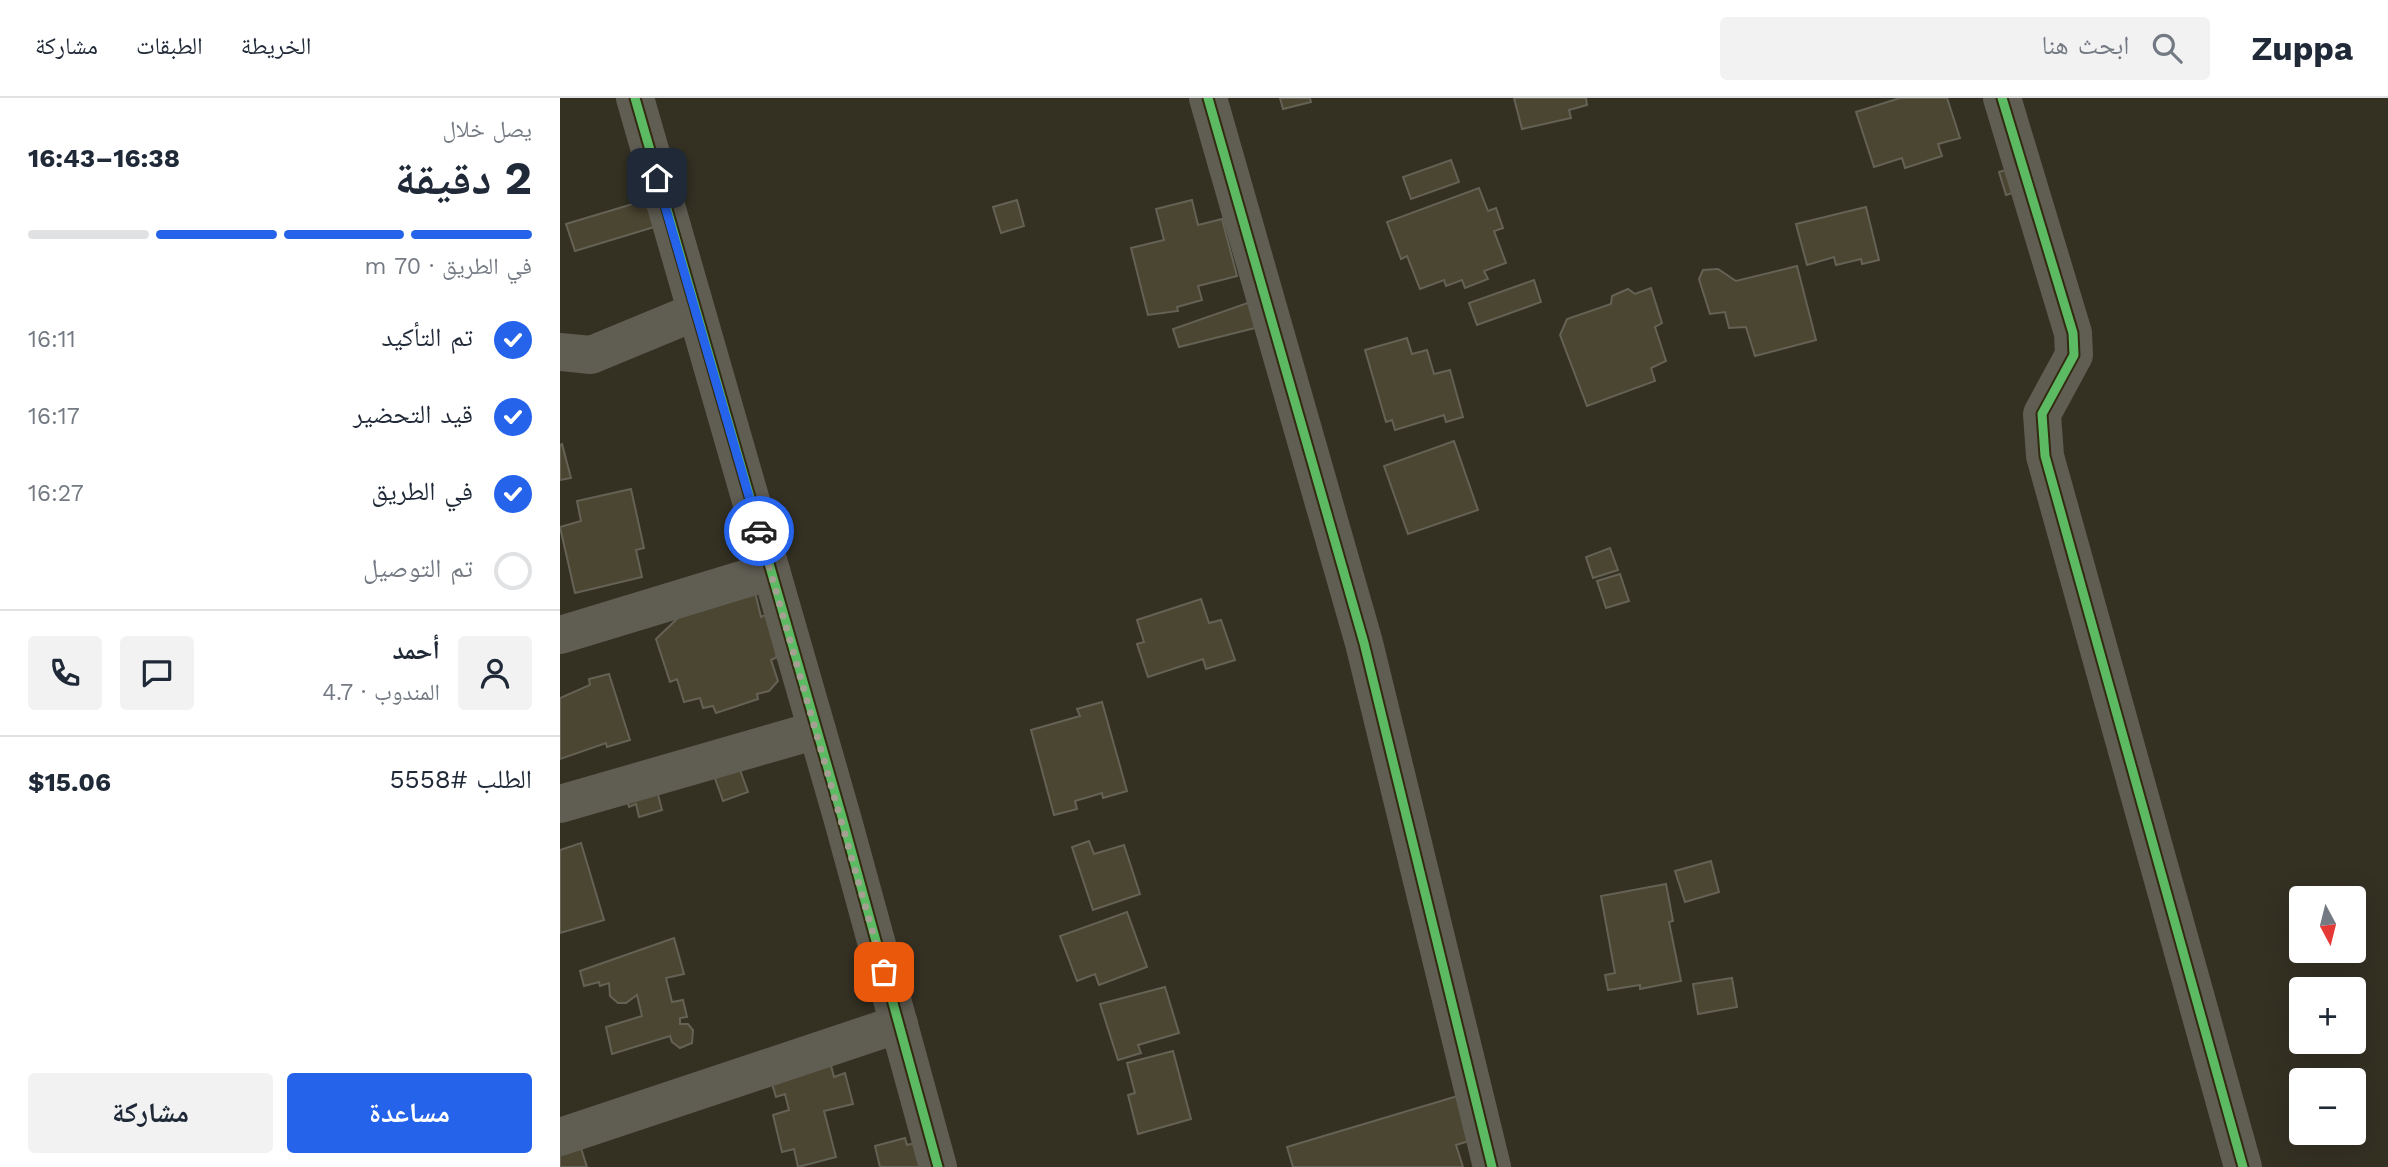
<!DOCTYPE html>
<html lang="ar">
<head>
<meta charset="utf-8">
<style>
  body { margin:0; font-family:"Work Sans","Noto Naskh Arabic",sans-serif; background:#f2f2f3; color:#1f2937; direction:rtl; height:100vh; display:flex; flex-direction:column; font-size:26px; white-space:nowrap }
  * { box-sizing:border-box; margin:0 }
  p { font-size:23px; color:#747a83 }
  .icon { flex:none; width:38px; height:38px; fill:none; stroke:currentColor; stroke-width:2; stroke-linecap:round; stroke-linejoin:round }
  .map { position:relative; flex:1; overflow:hidden; direction:ltr }
  .side { display:flex; flex-direction:column; background:#fff; width:560px }
  .side>* { flex:none }
  .needle { width:46px; rotate:173deg }
  .tools { position:absolute; left:1729px; top:788px; display:grid; gap:14px }
  .tools a { display:grid; place-items:center; width:77px; height:77px; border-radius:7px; background:#fff; box-shadow:0 7px 28px #0002; font-size:35px }
  .pin { position:absolute; display:grid; place-items:center; width:60px; height:60px; color:#fff; margin:-30px; border-radius:14px; box-shadow:0 4px 10px #0006 }
  .courier { position:absolute; display:grid; place-items:center; width:70px; height:70px; margin:-35px; border:5px solid #2563eb; border-radius:50%; background:#fff; color:#222; box-shadow:0 2px 9px #0007 }
  .overview em { font-style:normal; font-weight:700 }
  .overview div { display:flex; flex-direction:column-reverse }
  .overview { display:flex; align-items:center; justify-content:space-between; height:119px; padding:0 28px }
  h1 { font-size:46px; font-weight:700; line-height:52px }
  .bar { display:grid; grid-template-columns:repeat(4,1fr); gap:10px 7px; align-content:center; height:84px; padding:0 28px }
  .bar i { height:9px; border-radius:5px; background:#e0e1e3 }
  .bar .selected { background:#2563eb }
  .bar p { grid-column:span 4 }
  .line { display:flex; align-items:center; gap:18px; padding:0 28px; border-top:2px solid #e0e1e3 }
  .line div { flex:1 }
  .round { display:grid; place-items:center; flex:none; width:74px; height:74px; border-radius:7px; background:#f2f2f3 }
  ol { padding:0 28px; list-style:none }
  li { display:flex; align-items:center; gap:21px; height:77px }
  li p { margin-inline-start:auto }
  li .icon { padding:7px; border-radius:50%; background:#2563eb; color:#fff; stroke-width:4 }
  li:last-child { color:#747a83 }
  li i { width:38px; height:38px; border:4px solid #e0e1e3; border-radius:50% }
  .primary-button { display:flex; gap:14px; margin-top:auto; padding:14px 28px }
  .primary-button a { flex:1; height:80px; border-radius:7px; background:#2563eb; color:#fff; font-size:28px; font-weight:700; line-height:80px; text-align:center }
  .primary-button a+a { background:#f2f2f3; color:#1f2937 }
  header { display:flex; align-items:center; gap:42px; box-sizing:border-box; height:98px; padding:0 35px; background:#fff; border-bottom:2px solid #e0e1e3 }
  header strong { font-size:33px }
  nav { display:flex; gap:38px; margin-inline-start:auto; font-size:24px }
  .search { width:490px; height:63px; background:#f2f2f3; display:flex; align-items:center; gap:18px; box-sizing:border-box; padding:0 24px; border-radius:7px; color:#747a83; font-size:26px }
  main { display:flex; flex:1; min-height:0 }
  .map>svg:first-child { display:block }
  .building { fill:#4b4632; stroke:#646155; stroke-width:2 }
  .lines { fill:none; stroke-linecap:round; stroke-linejoin:round }
  .minor { stroke:#605e53; stroke-width:38 }
  .cycleway-casing { stroke:#322b11; stroke-width:13 }
  .cycleway { stroke:#5cba63; stroke-width:9 }
  .done { stroke:#a4a092; stroke-width:7; stroke-dasharray:0 12.6 }
  .route { stroke:#2563eb; stroke-width:9 }
</style>
</head>
<body>
<header>
<strong>Zuppa</strong>
<div class="search"><svg class="icon" aria-label="search" viewBox="0 0 24 24"><circle cx="10" cy="10" r="6"/><path d="M15 15l6 6"/></svg>ابحث هنا</div>
<nav><a>الخريطة</a><a>الطبقات</a><a>مشاركة</a></nav>
</header>
<main>
<div class="map">
<svg width="1828" height="1069" viewBox="0 0 1828 1069">
  <rect width="100%" height="100%" fill="#343123"/>
  <!-- building -->
  <g class="building">
    <path d="M720 0H750L751 4 723 11Z"/>
    <path d="M954 0H1026L1027 7 1009 12 1011 20 962 31Z"/>
    <path d="M1340 0H1387L1400 40 1378 46 1382 58 1345 70 1342 60 1314 69 1296 14Z"/>
    <path d="M891 62 899 84 851 101 843 79Z"/>
    <path d="M1466 66 1472 89 1446 97 1439 74Z"/>
    <path d="M919 90 928 113 936 110 943 130 934 133 946 165 924 173 928 181 905 190 902 182 886 188 884 182 860 191 847 158 841 161 827 124Z"/>
    <path d="M86 102 94 129 15 153 6 126Z"/>
    <path d="M457 102 464 128 441 135 433 109Z"/>
    <path d="M632 102 638 127 662 121 677 178 638 188 642 202 617 209 618 213 588 217 571 150 604 142 596 111Z"/>
    <path d="M1306 109 1319 162 1302 166 1301 161 1276 167 1274 159 1247 167 1236 126Z"/>
    <path d="M1237 168 1256 242 1195 258 1186 229 1169 230 1165 214 1150 216 1139 181 1143 172 1158 171 1176 183Z"/>
    <path d="M974 182 981 204 917 227 909 205Z"/>
    <path d="M1091 190 1102 225 1095 229 1106 263 1091 270 1095 283 1027 308 1000 237 1007 221 1051 206 1052 198 1068 191 1075 196Z"/>
    <path d="M699 201 707 227 619 249 613 231Z"/>
    <path d="M847 240 852 256 867 252 874 276 890 272 903 319 886 324 884 317 835 332 832 322 826 324 805 252Z"/>
    <path d="M894 343 918 412 848 436 824 368Z"/>
    <path d="M2 346 11 380 0 382V347Z"/>
    <path d="M71 391 84 450 76 452 82 479 15 495 0 429 21 423 17 403Z"/>
    <path d="M1050 450 1058 472 1033 480 1026 459Z"/>
    <path d="M1060 476 1069 503 1046 510 1037 483Z"/>
    <path d="M195 494 201 519 207 516 217 559 211 562 218 583 209 593 197 596 198 601 156 615 153 608 143 610 140 600 124 604 117 581 110 584 96 541 119 519Z"/>
    <path d="M641 501 649 525 661 522 675 562 646 571 643 561 588 579 577 546 584 544 577 522Z"/>
    <path d="M49 576 70 642 47 649 46 645 0 661V600L30 587 29 581Z"/>
    <path d="M542 604 567 693 543 700 542 695 515 703 517 711 494 717 471 632 520 618 517 611Z"/>
    <path d="M177 664 188 694 163 703 152 672Z"/>
    <path d="M96 689 102 712 79 719 76 706 69 709 66 699Z"/>
    <path d="M529 743 534 756 564 747 580 796 533 812 512 749Z"/>
    <path d="M21 745 44 822 0 835V752Z"/>
    <path d="M1151 763 1159 794 1125 804 1115 773Z"/>
    <path d="M1106 786 1113 823 1109 824 1121 883 1080 891V887L1048 892 1045 877 1055 875 1041 798Z"/>
    <path d="M567 814 587 869 539 887 535 876 517 883 500 838Z"/>
    <path d="M114 840 124 876 106 880 112 904 123 902 127 919 120 920V926H128L133 932 132 945 120 950 112 944 110 938 52 956 46 929 82 918 77 897 66 905H58L50 898 49 885 40 888 39 884 24 888 20 873Z"/>
    <path d="M1172 880 1177 909 1138 916 1133 886Z"/>
    <path d="M605 889 619 935 578 947 581 955 558 962 540 906Z"/>
    <path d="M613 953 631 1021 578 1036 568 997 575 995 567 965Z"/>
    <path d="M269 960 274 979 285 975 293 1006 264 1013 276 1059 238 1069 234 1051 222 1054 213 1017 229 1012 225 996 216 999 209 976Z"/>
    <path d="M911 994 925 1038 896 1047 903 1069H733L727 1049Z"/>
    <path d="M345 1040 347 1047 371 1041 365 1069H320L315 1048Z"/>
    <path d="M18 1041 27 1069H0V1047Z"/>
  </g>
  <g class="lines">
    <!-- minor -->
    <g class="minor">
      <path d="M75 0 282 719 378 1069"/>
      <path d="M648 0 804 545 932 1069"/>
      <path d="M1442 0 1513 235 1514 257 1482 316 1485 358 1683 1069"/>
      <path d="M0 254 31 257 135 214"/>
      <path d="M0 537 211 473"/>
      <path d="M0 706 257 632"/>
      <path d="M0 1039 339 926"/>
    </g>
    <!-- cycleway casing -->
    <g class="cycleway-casing">
      <g id="cycleway">
        <path d="M75 0 282 719 378 1069"/>
        <path d="M648 0 804 545 932 1069"/>
        <path d="M1442 0 1513 235 1514 257 1482 316 1485 358 1683 1069"/>
      </g>
    </g>
    <!-- cycleway -->
    <use href="#cycleway" class="cycleway"/>
  </g>
  <g class="lines">
    <!-- done -->
    <path class="done" d="M199 433 324 874"/>
    <!-- route -->
    <path class="route" d="M97 80 199 433"/>
  </g>
</svg>
<div class="tools">
<a><svg class="needle" viewBox="-14 -14 28 28"><path d="M0-13l5 13h-10z" fill="#e53935"/><path d="M0 13l5-13h-10z" fill="#747a83"/></svg></a>
<a>+</a>
<a>−</a>
</div>
<div class="pin" style="left:324px;top:874px;background:#ea580c"><svg class="icon" aria-label="bag" viewBox="0 0 24 24"><path d="M5 8h14l-1 12H6zM9 8a3 3 0 0 1 6 0"/></svg></div>
<div class="pin" style="left:97px;top:80px;background:#1f2937"><svg class="icon" aria-label="home" viewBox="0 0 24 24"><path d="M3 11l9-7 9 7M6 9v11h12V9"/></svg></div>
<div class="courier" style="left:199px;top:433px"><svg class="icon" aria-label="car" viewBox="0 0 24 24"><path d="M5 17H2v-5l4-1 3-4h7l3 4 3 1v5h-3M9 17h6M6 11h13"/><circle cx="7" cy="17" r="2"/><circle cx="17" cy="17" r="2"/></svg></div>
</div>
<section class="side">
<div class="overview"><div><h1>2 دقيقة</h1><p>يصل خلال</p></div><em>16:38–16:43</em></div>
<div class="bar"><i class="selected"></i><i class="selected"></i><i class="selected"></i><i></i><p>في الطريق · 70 m</p></div>
<ol>
<li><svg class="icon" aria-label="check" viewBox="0 0 24 24"><path d="M5 12l5 5 9-10"/></svg>تم التأكيد<p>16:11</p></li>
<li><svg class="icon" aria-label="check" viewBox="0 0 24 24"><path d="M5 12l5 5 9-10"/></svg>قيد التحضير<p>16:17</p></li>
<li><svg class="icon" aria-label="check" viewBox="0 0 24 24"><path d="M5 12l5 5 9-10"/></svg>في الطريق<p>16:27</p></li>
<li><i></i>تم التوصيل</li>
</ol>
<div class="line" style="height:126px"><a class="round"><svg class="icon" aria-label="person" viewBox="0 0 24 24"><circle cx="12" cy="8" r="4"/><path d="M4 21q1-7 8-7t8 7"/></svg></a><div><b>أحمد</b><p>المندوب · 4.7</p></div><a class="round"><svg class="icon" aria-label="chat" viewBox="0 0 24 24"><path d="M4 5h16v11H9l-5 4z"/></svg></a><a class="round"><svg class="icon" aria-label="phone" viewBox="0 0 24 24"><path d="M5 4h4l2 5-3 2q2 4 5 5l2-3 5 2v4C11 20 4 13 5 4z"/></svg></a></div>
<div class="line" style="height:91px"><div>الطلب #5558</div><b>$15.06</b></div>
<div class="primary-button"><a>مساعدة</a><a>مشاركة</a></div>
</section>
</main>
</body>
</html>
